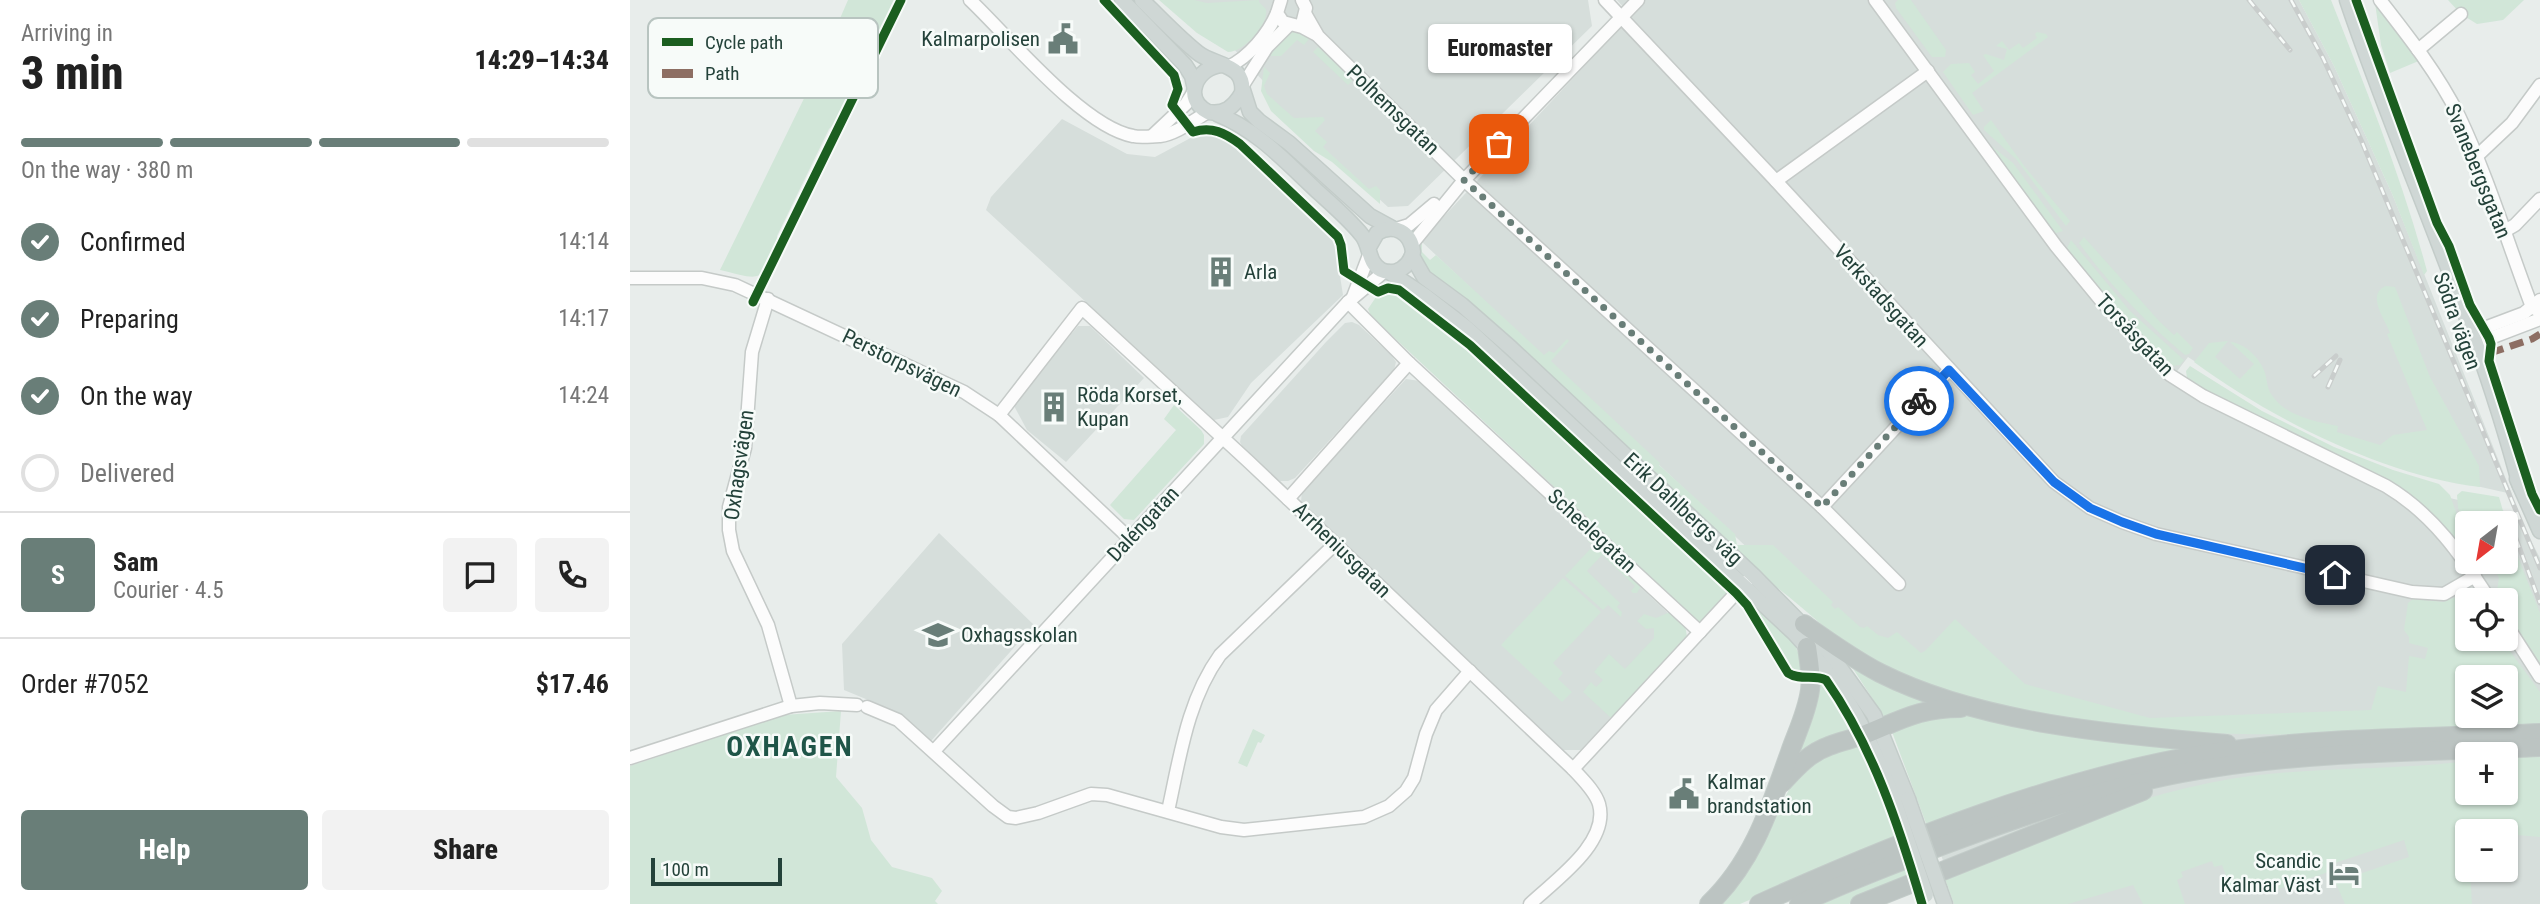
<!DOCTYPE html>
<html lang="en">
<head>
<meta charset="utf-8">
<style>
  body { margin:0; font-family:"Roboto Condensed",sans-serif; background:#f2f2f2; color:#222; height:100vh; display:flex; flex-direction:column; font-size:26px; white-space:nowrap }
  * { box-sizing:border-box; margin:0 }
  p { font-size:23px; color:#767676 }
  .icon { flex:none; width:38px; height:38px; fill:none; stroke:currentColor; stroke-width:2; stroke-linecap:round; stroke-linejoin:round }
  .map { position:relative; flex:1; overflow:hidden }
  .panel { display:flex; flex-direction:column; background:#fff; width:630px }
  .panel>* { flex:none }
  .needle { width:46px; rotate:211deg }
  .buttons { position:absolute; left:1825px; top:511px; display:grid; gap:14px }
  .buttons a { display:grid; place-items:center; width:63px; height:63px; border-radius:7px; background:#fff; box-shadow:0 2px 5px #0004; font-size:35px }
  .scale { position:absolute; left:21px; bottom:18px; width:131px; box-sizing:border-box; padding-left:7px; border:4px solid #24423a; border-top:0; font-size:19px; line-height:24px; white-space:nowrap; color:#24423a; -webkit-text-stroke:5px #f7fbf9; paint-order:stroke }
  .pin { position:absolute; display:grid; place-items:center; width:60px; height:60px; color:#fff; margin:-30px; border-radius:14px; box-shadow:0 4px 10px #0006 }
  .courier { position:absolute; display:grid; place-items:center; width:70px; height:70px; margin:-35px; border:5px solid #1a73e8; border-radius:50%; background:#fff; color:#222; box-shadow:0 2px 9px #0007 }
  .bubble { position:absolute; height:49px; border-radius:7px; background:#fff; box-shadow:0 2px 5px #0004; font-size:23px; font-weight:800; line-height:49px; text-align:center }
  .overview em { font-style:normal; font-weight:800 }
  .overview div { display:flex; flex-direction:column-reverse }
  .overview { display:flex; align-items:center; justify-content:space-between; height:119px; padding:0 21px }
  h1 { font-size:46px; font-weight:800; line-height:52px }
  .bar { display:grid; grid-template-columns:repeat(4,1fr); gap:10px 7px; align-content:center; height:84px; padding:0 21px }
  .bar i { height:9px; border-radius:5px; background:#e0e0e0 }
  .bar .current { background:#697e78 }
  .bar p { grid-column:span 4 }
  .line { display:flex; align-items:center; gap:18px; padding:0 21px; border-top:2px solid #e0e0e0 }
  .line div { flex:1 }
  .round { display:grid; place-items:center; flex:none; width:74px; height:74px; border-radius:7px; background:#f2f2f2 }
  ol { padding:0 21px; list-style:none }
  li { display:flex; align-items:center; gap:21px; height:77px }
  li p { margin-inline-start:auto }
  li .icon { padding:7px; border-radius:50%; background:#697e78; color:#fff; stroke-width:4 }
  li:last-child { color:#767676 }
  li i { width:38px; height:38px; border:4px solid #e0e0e0; border-radius:50% }
  .cta { display:flex; gap:14px; margin-top:auto; padding:14px 21px }
  .cta a { flex:1; height:80px; border-radius:7px; background:#697e78; color:#fff; font-size:28px; font-weight:800; line-height:80px; text-align:center }
  .cta a+a { background:#f2f2f2; color:#222 }
  main { display:flex; flex:1; min-height:0 }
  .map>svg:first-child { display:block }
  .built { fill:#d6dedb; fill-rule:evenodd }
  .green { fill:#d1e6d8; fill-rule:evenodd }
  .lines { fill:none; stroke-linecap:round; stroke-linejoin:round }
  .minor-casing { stroke:#c5cac8; stroke-width:15 }
  .major-casing { stroke:#c3ccc9; stroke-width:17 }
  .highway-casing { stroke:#c3ccc9; stroke-width:20 }
  .minor { stroke:#fcfcfc; stroke-width:12 }
  .major { stroke:#cfd7d5; stroke-width:14 }
  .highway { stroke:#bcc4c2; stroke-width:18 }
  .rail-casing { stroke:#c9cdcc; stroke-width:5 }
  .rail { stroke:#f7fbf9; stroke-width:2.5; stroke-dasharray:8; stroke-linecap:butt }
  .major-bridge-casing { stroke:#c3ccc9; stroke-width:17; stroke-linecap:butt }
  .major-bridge { stroke:#cfd7d5; stroke-width:14 }
  .quiet { stroke:#8d6e63; stroke-width:7; stroke-dasharray:14 7; stroke-linecap:butt }
  .cycleway-casing { stroke:#f7fbf9; stroke-width:13 }
  .cycleway { stroke:#1b5e20; stroke-width:9 }
  .done { stroke:#697e78; stroke-width:7; stroke-dasharray:0 12.6 }
  .route { stroke:#1a73e8; stroke-width:9 }
  .labels { text-anchor:middle; dominant-baseline:central; stroke-width:5; stroke-linejoin:round; paint-order:stroke }
  .poi-label { font-size:21px; fill:#24423a; stroke:#f7fbf9; text-anchor:start }
  .street-label { font-size:21px; fill:#24423a; stroke:#f7fbf9 }
  .district-label { font-size:28px; font-weight:bold; letter-spacing:2px; fill:#1f5548; stroke:#f7fbf9 }
  .key { fill:#f7fbf9; stroke:#b8c4c0; stroke-width:2 }
  .key-label { font-size:19px; fill:#24423a }
</style>
</head>
<body>
<main>
<section class="panel">
<div class="overview"><div><h1>3 min</h1><p>Arriving in</p></div><em>14:29–14:34</em></div>
<div class="bar"><i class="current"></i><i class="current"></i><i class="current"></i><i></i><p>On the way · 380 m</p></div>
<ol>
<li><svg class="icon" aria-label="check" viewBox="0 0 24 24"><path d="M5 12l5 5 9-10"/></svg>Confirmed<p>14:14</p></li>
<li><svg class="icon" aria-label="check" viewBox="0 0 24 24"><path d="M5 12l5 5 9-10"/></svg>Preparing<p>14:17</p></li>
<li><svg class="icon" aria-label="check" viewBox="0 0 24 24"><path d="M5 12l5 5 9-10"/></svg>On the way<p>14:24</p></li>
<li><i></i>Delivered</li>
</ol>
<div class="line" style="height:126px"><b class="round" style="background:#697e78;color:#fff">S</b><div><b>Sam</b><p>Courier · 4.5</p></div><a class="round"><svg class="icon" aria-label="chat" viewBox="0 0 24 24"><path d="M4 5h16v11H9l-5 4z"/></svg></a><a class="round"><svg class="icon" aria-label="phone" viewBox="0 0 24 24"><path d="M5 4h4l2 5-3 2q2 4 5 5l2-3 5 2v4C11 20 4 13 5 4z"/></svg></a></div>
<div class="line" style="height:91px"><div>Order #7052</div><b>$17.46</b></div>
<div class="cta"><a>Help</a><a>Share</a></div>
</section>
<div class="map">
<svg width="1910" height="904" viewBox="0 0 1910 904">
  <rect width="100%" height="100%" fill="#e8edeb"/>
  <!-- built -->
  <g class="built">
    <path d="M535 0H958L962 26 778 206 758 207 634 94V82L603 48Z"/>
    <path d="M987 0H1669L1704 66 1763 196 1882 494 1802 476 1611 391 1558 357 1545 374 1761 484 1887 514 1910 558V904H1328L1273 745 1209 634 791 241 1001 16ZM1838 523H1876V562H1838ZM1838 600H1876V639H1838ZM1838 677H1876V716H1838ZM1838 754H1876V793H1838ZM1838 831H1876V870H1838Z"/>
    <path d="M432 119 497 154 525 157 568 134 597 138 704 238 713 295 621 383 598 417 584 420 356 210 361 197Z"/>
    <path d="M722 322 729 325 761 355 766 362 764 370 665 478 658 481H650L614 450 610 442 611 436 696 342 715 323Z"/>
    <path d="M448 326H460L514 378 436 462 397 430 383 404Z"/>
    <path d="M776 379 790 381 1054 628V637L951 750H932L671 502 672 491Z"/>
    <path d="M309 533 404 625 301 741 260 709 214 690 212 644Z"/>
  </g>
  <!-- green -->
  <g class="green">
    <path d="M218 0H268L210 118 199 129 147 236 149 243C132 284 131 280 90 270L185 76Z"/>
    <path d="M529 0H564L577 3 629 0V2L636 9C639 25 614 52 598 52L567 33Z"/>
    <path d="M1268 0H1281L1316 50 1315 57H1302L1266 8 1265 3Z"/>
    <path d="M1669 0H1701C1736 89 1772 178 1797 271L1794 275 1763 196 1704 66Z"/>
    <path d="M1818 0H1894L1873 20 1847 24 1831 14Z"/>
    <path d="M1745 3 1791 60 1760 73 1751 45Z"/>
    <path d="M662 32 672 34 679 39 674 45 667 40 651 56H640L649 43Z"/>
    <path d="M1407 32 1416 34 1418 37 1342 93 1354 111 1343 115 1313 72 1321 64 1339 63 1345 72 1341 75 1348 84 1364 71 1353 55 1356 54 1374 60 1377 49 1366 46 1372 41 1379 50 1389 43 1393 48 1407 38 1405 34Z"/>
    <path d="M688 47 721 78 722 81 718 85 683 52Z"/>
    <path d="M634 67 640 73 634 86 637 94 664 118 693 117 695 120 685 131 697 142 693 147 739 189 746 186 750 190V204L702 162 684 151 641 111 631 91Z"/>
    <path d="M1361 120 1395 167 1440 221 1436 226 1386 159 1354 130V127Z"/>
    <path d="M1355 141 1383 163 1433 231 1423 234Z"/>
    <path d="M1454 237 1530 322 1544 335 1547 332 1563 348 1559 354 1555 355C1515 322 1479 284 1449 243Z"/>
    <path d="M792 239V252L800 260 806 255 914 355 919 351 924 353 937 339 939 341 921 361 1030 463 1029 465 1105 534 1107 545H1143L1203 602 1201 605 1205 609 1208 607 1230 627 1234 628 1237 626 1248 635 1258 638 1267 632 1291 653 1295 651 1325 619 1395 684 1520 718 1741 710 1748 686 1776 692 1779 656 1795 659 1798 648 1779 643V637L1774 630 1778 603 1783 599 1813 602 1839 592 1845 600H1838V639H1871L1910 692V726C1726 733 1542 749 1361 703 1319 692 1275 680 1237 658 1198 635 1169 601 1132 577L801 275C793 264 786 253 792 239ZM1838 677H1876V716H1838Z"/>
    <path d="M1441 240 1500 311 1554 360 1550 365 1540 366 1510 336 1436 250Z"/>
    <path d="M1756 286 1765 287 1800 377 1849 466 1850 487C1755 476 1640 418 1564 362L1579 343 1598 341 1585 357 1610 379 1624 364 1600 342C1615 343 1631 359 1635 373 1637 379 1637 388 1641 394 1655 416 1684 421 1708 426L1707 432 1750 445 1763 435 1797 430 1757 334 1760 333C1756 321 1735 294 1756 286Z"/>
    <path d="M756 290 767 292 775 297 843 350 1095 585 1097 594 1070 623 741 316 738 309 746 297Z"/>
    <path d="M1560 366 1632 411 1704 447 1763 470 1809 484 1820 495 1827 515 1837 532V556L1802 513 1761 481 1576 392 1557 378 1556 371Z"/>
    <path d="M544 405 571 430 574 435V444L504 520 494 519 480 505 546 430 534 419Z"/>
    <path d="M1832 491 1869 497 1882 542 1910 613V663L1876 611V600H1869L1866 596 1869 578 1861 562H1876V523H1838L1837 525 1828 508 1827 495Z"/>
    <path d="M961 539 1011 586 1007 593H1003L1001 591 1005 586 972 555 957 571 990 603 987 607 992 612 991 617 978 605 973 610 935 576 963 546 958 541Z"/>
    <path d="M933 578 971 612 923 663 933 673 928 679 942 692 932 702 871 645Z"/>
    <path d="M1124 611 1133 613 1164 642 1177 676H1170L1159 671Z"/>
    <path d="M1040 612 1055 625 1057 637 983 717H980L953 692 961 682 966 687 973 680 964 672 979 654 995 669 1024 638V628L1016 629 1007 621 1014 614 1026 618Z"/>
    <path d="M1218 661 1302 701 1289 703 1255 718Z"/>
    <path d="M1186 680 1196 683 1225 730 1163 760Z"/>
    <path d="M211 711 206 777 232 808 241 840 262 867 302 878 312 891 305 901 308 904H0V766L153 715Z"/>
    <path d="M1324 713 1561 746 1471 768 1297 826 1261 729Z"/>
    <path d="M623 729 635 735 631 743 628 742 617 767 608 763Z"/>
    <path d="M1232 743 1248 781 1267 836 1110 904H1086L1132 842 1166 776 1194 754Z"/>
    <path d="M1910 755V837L1876 834V831H1838V870H1840L1842 904H1715L1704 879 1710 877 1712 880 1779 857 1774 840 1705 863 1707 869 1640 892 1637 883 1603 894 1592 865 1584 867 1582 861 1551 872 1553 877 1547 880 1555 904H1513L1503 885 1438 904H1324L1314 876C1401 842 1487 801 1579 783 1664 765 1752 772 1837 761L1838 793H1876V757Z"/>
    <path d="M1278 868 1281 877 1219 904H1192Z"/>
  </g>
  <g class="lines">
    <!-- minor casing -->
    <g class="minor-casing">
      <g id="minor">
        <path d="M340 0C379 37 453 127 503 136 512 138 522 136 530 136 546 134 564 120 578 112"/>
        <path d="M651 0 647 13 653 22 672 27 685 34"/>
        <path d="M672 0 676 8 673 20"/>
        <path d="M975 0 1146 181 1424 482 1460 508 1492 522 1526 534 1782 592 1814 594 1845 576"/>
        <path d="M1245 0 1426 246 1473 303 1540 375 1573 396 1756 486C1803 514 1831 555 1860 600"/>
        <path d="M1750 0C1779 37 1808 74 1829 116 1858 177 1878 244 1902 307L1910 312"/>
        <path d="M676 15 688 36 834 180 1192 507 1269 584"/>
        <path d="M1788 50 1831 14"/>
        <path d="M598 67C619 57 638 34 647 13"/>
        <path d="M613 85 637 47 659 25"/>
        <path d="M522 136 556 104 563 93"/>
        <path d="M1846 157 1882 123 1910 85"/>
        <path d="M1146 181 1298 71"/>
        <path d="M766 229 779 225 804 204"/>
        <path d="M1873 232 1885 225 1910 199"/>
        <path d="M782 244 834 180 1008 0"/>
        <path d="M0 278H72L105 285 334 392 369 415 500 539"/>
        <path d="M723 297 739 255"/>
        <path d="M138 299 122 352 115 448 99 507V530L103 551 138 625 161 706"/>
        <path d="M718 302 779 363 1070 632"/>
        <path d="M1833 336 1894 313 1910 300"/>
        <path d="M1837 347 1910 319"/>
        <path d="M369 415 452 308 619 462 943 769C952 779 965 791 969 804 980 843 924 881 900 904"/>
        <path d="M658 499 779 363"/>
        <path d="M1192 507 1319 370"/>
        <path d="M1876 624 1910 677"/>
        <path d="M237 707 268 720 363 806 378 817 386 818 408 813 461 794 477 795 591 827 614 830 734 817 759 806 776 791 784 778 796 734 806 710 840 671"/>
        <path d="M304 751 718 302 755 271"/>
        <path d="M0 758 161 706 190 703 227 705"/>
        <path d="M943 769 1119 579"/>
        <path d="M538 811C550 757 557 701 590 655L705 544"/>
      </g>
    </g>
    <!-- major casing -->
    <g class="major-casing">
      <g id="major">
        <path d="M492 0 555 65 562 76 564 85"/>
        <path d="M512 0C530 18 548 37 568 53 579 62 597 63 607 73 612 79 613 86 612 93 604 107 594 115 578 112 552 99 566 67 592 65"/>
        <path d="M1717 0C1772 163 1847 319 1890 486"/>
        <path d="M613 90 620 112 629 121 659 143 740 216 762 228"/>
        <path d="M587 114C627 130 654 160 685 189 700 203 717 217 731 234 741 245 737 262 751 270 766 277 780 266 783 252 781 232 764 223 747 233L739 247"/>
        <path d="M782 256 794 277 832 305 881 348 1123 575 1198 651 1244 715 1278 799"/>
        <path d="M759 272 794 295 838 329 1164 633C1217 690 1238 731 1265 803"/>
        <path d="M1887 479 1910 531"/>
        <path d="M1310 890 1315 904"/>
      </g>
    </g>
    <!-- highway casing -->
    <g class="highway-casing">
      <g id="highway">
        <path d="M1174 624C1198 641 1223 659 1250 673 1349 723 1487 735 1597 744"/>
        <path d="M1152 783C1166 768 1179 753 1199 746 1211 741 1224 739 1236 734 1273 719 1290 708 1331 708"/>
        <path d="M1079 904C1123 862 1140 808 1160 752 1167 732 1177 712 1180 690 1182 676 1179 662 1177 647"/>
        <path d="M1129 904C1269 841 1429 777 1581 753 1689 737 1801 738 1910 733"/>
        <path d="M1169 904C1225 878 1283 856 1341 835 1419 807 1499 780 1581 768 1689 751 1801 752 1910 747"/>
        <path d="M1230 904 1513 791"/>
      </g>
    </g>
    <!-- minor -->
    <use href="#minor" class="minor"/>
    <!-- major -->
    <use href="#major" class="major"/>
    <!-- highway -->
    <use href="#highway" class="highway"/>
    <!-- rail casing -->
    <g class="rail-casing">
      <g id="rail">
        <path d="M1619 0 1660 50"/>
        <path d="M1661 0 1693 58 1732 142 1910 568"/>
        <path d="M1684 376 1706 356"/>
        <path d="M1698 387 1710 360"/>
        <path d="M1881 525 1910 603"/>
      </g>
    </g>
    <!-- rail -->
    <use href="#rail" class="rail"/>
    <!-- major-bridge casing -->
    <g class="major-bridge-casing">
      <g id="major-bridge">
        <path d="M1278 799 1310 890"/>
        <path d="M1265 803 1296 895"/>
      </g>
    </g>
    <!-- major-bridge -->
    <use href="#major-bridge" class="major-bridge"/>
    <!-- quiet -->
    <path class="quiet" d="M1860 353 1902 339 1910 334"/>
    <!-- cycleway casing -->
    <g class="cycleway-casing">
      <g id="cycleway">
        <path d="M474 0 544 75 548 89 542 105 563 132C582 126 595 133 610 144L708 237 711 245 714 271 748 292 758 288 769 290 840 345 1106 593 1117 605 1158 673C1170 681 1184 674 1196 680 1243 747 1269 826 1292 904"/>
        <path d="M1726 0 1807 223 1819 246 1840 305 1859 338 1861 344 1859 361 1902 494 1910 510"/>
        <path d="M123 302 271 0"/>
      </g>
    </g>
    <!-- cycleway -->
    <use href="#cycleway" class="cycleway"/>
  </g>
  <g class="lines">
    <!-- done -->
    <path class="done" d="M869 144 834 180 1192 507 1289 401"/>
    <!-- route -->
    <path class="route" d="M1289 401 1319 370 1424 482 1460 508 1492 522 1526 534 1705 575"/>
  </g>
  <!-- icons -->
  <defs>
    <g id="civic-bare" transform="scale(2.415)"><path d="M-.6-6.5H3V-4.5H.6V-3L4-1V1h2V6H-6V1h2V-1L-.6-3ZM-1.2 2.5V6h2.4V2.5Z" fill="#697e78" stroke="#f7fbf9" stroke-width="2.5" paint-order="stroke"/></g>
    <g id="building-bare" transform="scale(2.415)"><path d="M-4-6H4V6H1V3H-1V6H-4ZM-2.5-4.3h1.7v1.8h-1.7ZM.8-4.3h1.7v1.8H.8ZM-2.5-1h1.7V.8h-1.7ZM.8-1h1.7V.8H.8Z" fill="#697e78" stroke="#f7fbf9" stroke-width="2.5" paint-order="stroke"/></g>
    <g id="school-bare" transform="scale(2.415)"><path d="M0-5L7-2L0 1L-7-2ZM-4 1L0 2.5L4 1V4Q0 6-4 4Z" fill="#697e78" stroke="#f7fbf9" stroke-width="2.5" paint-order="stroke"/></g>
    <g id="hotel-bare" transform="scale(2.415)"><path d="M-6-4.5h1.5V1H6V5H4.5V3h-9V5H-6ZM-4 0a1.8 1.8 0 1 1 3.6 0ZM.5 0V-2.5h3Q6-2.5 6 0Z" fill="#697e78" stroke="#f7fbf9" stroke-width="2.5" paint-order="stroke"/></g>
  </defs>
  <g fill-rule="evenodd">
    <use href="#civic-bare" x="433" y="39"/>
    <use href="#building-bare" x="591" y="272"/>
    <use href="#building-bare" x="424" y="407"/>
    <use href="#school-bare" x="308" y="635"/>
    <use href="#civic-bare" x="1054" y="794"/>
    <use href="#hotel-bare" x="1714" y="873"/>
  </g>
  <g class="labels">
    <!-- poi labels -->
    <g class="poi-label">
      <text x="410" y="39" text-anchor="end">Kalmarpolisen</text>
      <text x="614" y="272">Arla</text>
      <text x="447" y="395">Röda Korset,<tspan x="447" dy="24">Kupan</tspan></text>
      <text x="331" y="635">Oxhagsskolan</text>
      <text x="1077" y="782">Kalmar<tspan x="1077" dy="24">brandstation</tspan></text>
      <text x="1691" y="861" text-anchor="end">Scandic<tspan x="1691" dy="24">Kalmar Väst</tspan></text>
    </g>
    <!-- street labels -->
    <g class="street-label">
      <text transform="translate(763 110) rotate(44)">Polhemsgatan</text>
      <text transform="translate(1848 171) rotate(68)">Svanebergsgatan</text>
      <text transform="translate(1251 296) rotate(48)">Verkstadsgatan</text>
      <text transform="translate(1827 321) rotate(70)">Södra vägen</text>
      <text transform="translate(1505 335) rotate(47)">Torsåsgatan</text>
      <text transform="translate(272 363) rotate(26)">Perstorpsvägen</text>
      <text transform="translate(109 465) rotate(-82)">Oxhagsvägen</text>
      <text transform="translate(1053 509) rotate(43)">Erik Dahlbergs väg</text>
      <text transform="translate(513 524) rotate(-47)">Daléngatan</text>
      <text transform="translate(962 531) rotate(43)">Scheelegatan</text>
      <text transform="translate(712 550) rotate(44)">Arrheniusgatan</text>
    </g>
    <!-- district labels -->
    <g class="district-label">
      <text x="160" y="746">OXHAGEN</text>
    </g>
  </g>
  <!-- legend -->
  <rect x="18" y="18" width="230" height="80" rx="10" class="key"/>
  <rect x="32" y="38" width="31" height="8" fill="#1b5e20"/>
  <rect x="32" y="69" width="31" height="9" fill="#8d6e63"/>
  <g class="key-label">
    <text x="75" y="49">Cycle path</text>
    <text x="75" y="80">Path</text>
  </g>
</svg>
<div class="buttons">
<a><svg class="needle" viewBox="-14 -14 28 28"><path d="M0-13l5 13h-10z" fill="#e53935"/><path d="M0 13l5-13h-10z" fill="#767676"/></svg></a>
<a><svg class="icon" aria-label="locate" viewBox="0 0 24 24"><circle cx="12" cy="12" r="6"/><path d="M12 2v4M12 18v4M2 12h4M18 12h4"/></svg></a>
<a><svg class="icon" aria-label="layers" viewBox="0 0 24 24"><path d="M12 4l9 5-9 5-9-5zM3 14l9 5 9-5"/></svg></a>
<a>+</a>
<a>−</a>
</div>
<div class="scale">100 m</div>
<div class="pin" style="left:869px;top:144px;background:#ea580c"><svg class="icon" aria-label="bag" viewBox="0 0 24 24"><path d="M5 8h14l-1 12H6zM9 8a3 3 0 0 1 6 0"/></svg></div>
<div class="pin" style="left:1705px;top:575px;background:#1f2937"><svg class="icon" aria-label="home" viewBox="0 0 24 24"><path d="M3 11l9-7 9 7M6 9v11h12V9"/></svg></div>
<div class="courier" style="left:1289px;top:401px"><svg class="icon" aria-label="bike" viewBox="0 0 24 24"><circle cx="6" cy="16" r="4"/><circle cx="18" cy="16" r="4"/><path d="M6 16l4-8h5l3 8M10 8l3 8H6M13 5h3"/></svg></div>
<div class="bubble" style="left:798px;top:24px;width:144px">Euromaster</div>
</div>
</main>
</body>
</html>
